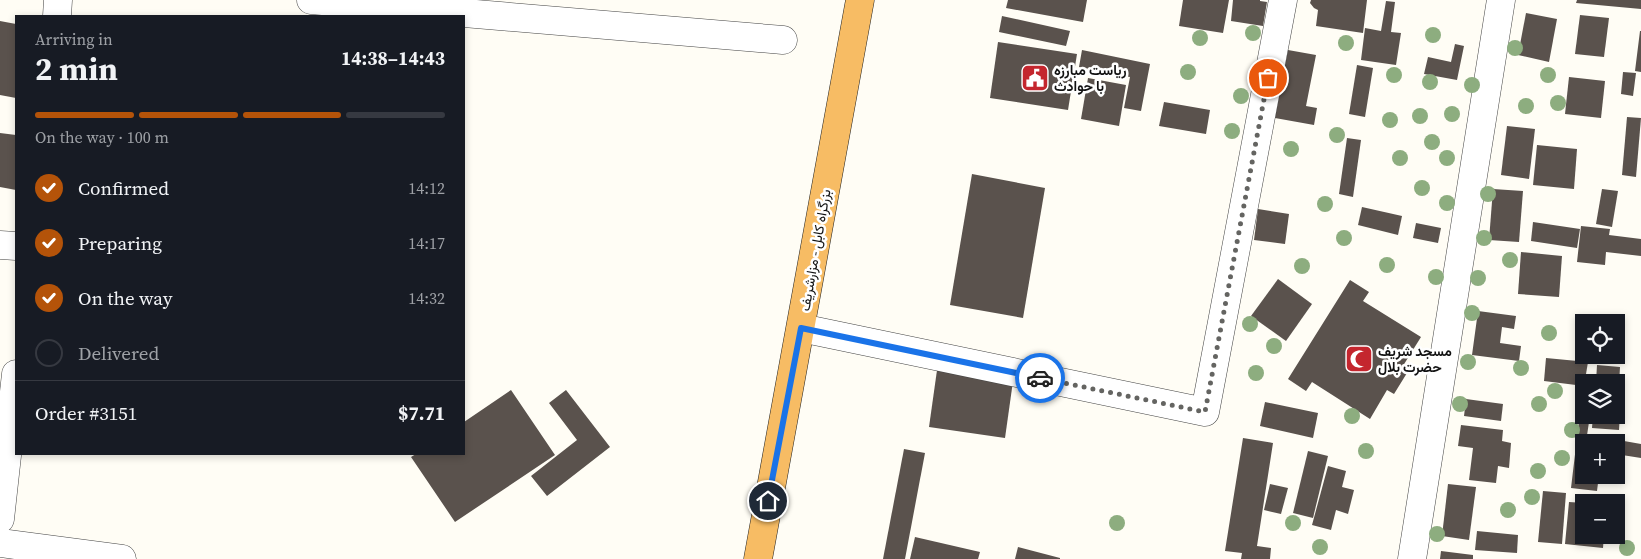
<!DOCTYPE html>
<html lang="en">
<head>
<meta charset="utf-8">
<style>
  body { margin:0; font-family:"Source Serif 4",Vazirmatn,serif; background:#242831; color:#f1f3f6; height:100vh; display:flex; flex-direction:column; font-size:19px; white-space:nowrap }
  * { box-sizing:border-box; margin:0 }
  p { font-size:16px; color:#9ea1a6 }
  .icon { flex:none; width:28px; height:28px; fill:none; stroke:currentColor; stroke-width:2; stroke-linecap:round; stroke-linejoin:round }
  .map { position:relative; flex:1; overflow:hidden }
  .details { position:absolute; left:15px; top:15px; width:450px; height:440px; display:flex; flex-direction:column; background:#171b24; border-radius:0px; box-shadow:0 2px 8px #0003 }
  .details>* { flex:none }
  .tools { position:absolute; left:1575px; top:314px; display:grid; gap:10px }
  .tools a { display:grid; place-items:center; width:50px; height:50px; border-radius:0px; background:#171b24; box-shadow:0 2px 8px #0003; font-size:25px }
  .pin { position:absolute; display:grid; place-items:center; width:42px; height:42px; color:#fff; margin:-21px; border:2px solid #fff; border-radius:50%; box-shadow:0 1px 5px #0007 }
  .courier { position:absolute; display:grid; place-items:center; width:50px; height:50px; margin:-25px; border:4px solid #1a73e8; border-radius:50%; background:#fff; color:#222; box-shadow:0 1px 6px #0007 }
  .headline em { font-style:normal; font-weight:700 }
  .headline div { display:flex; flex-direction:column-reverse }
  .headline { display:flex; align-items:center; justify-content:space-between; height:85px; padding:0 20px }
  h1 { font-size:32px; font-weight:700; line-height:38px }
  .bar { display:grid; grid-template-columns:repeat(4,1fr); gap:8px 5px; align-content:center; height:60px; padding:0 20px }
  .bar i { height:6px; border-radius:4px; background:#363941 }
  .bar .on { background:#b45309 }
  .bar p { grid-column:span 4 }
  .line { display:flex; align-items:center; gap:12px; padding:0 20px; border-top:1px solid #363941 }
  .line div { flex:1 }
  ol { padding:0 20px; list-style:none }
  li { display:flex; align-items:center; gap:15px; height:55px }
  li p { margin-inline-start:auto }
  li .icon { padding:5px; border-radius:50%; background:#b45309; color:#fff; stroke-width:4 }
  li:last-child { color:#9ea1a6 }
  li i { width:28px; height:28px; border:2px solid #363941; border-radius:50% }
  .map>svg:first-child { display:block }
  .building { fill:#5a524d }
  .lines { fill:none; stroke-linecap:round; stroke-linejoin:round }
  .minor-casing { stroke:#444; stroke-width:29 }
  .trunk-casing { stroke:#222; stroke-width:29 }
  .minor { stroke:#fff; stroke-width:28 }
  .trunk { stroke:#f7bc64; stroke-width:28 }
  .tree { fill:#8dad7f }
  .done { stroke:#646461; stroke-width:5; stroke-dasharray:0 9 }
  .route { stroke:#1a73e8; stroke-width:6 }
  .labels { text-anchor:middle; dominant-baseline:central; stroke-width:5; stroke-linejoin:round; paint-order:stroke }
  .poi-label { font-size:14px; font-weight:bold; fill:#111; stroke:#fff; text-anchor:start }
  .street-label { font-size:14px; fill:#111; stroke:#fff }
</style>
</head>
<body>
<div class="map">
<svg width="1641" height="559" viewBox="0 0 1641 559">
  <rect width="100%" height="100%" fill="#fffdf5"/>
  <!-- building -->
  <g class="building">
    <path d="M1008 0H1087L1083 22 1006 8Z"/>
    <path d="M1183 0H1229L1223 33 1179 26Z"/>
    <path d="M1233 0H1260V1L1267 2 1263 26 1231 21Z"/>
    <path d="M1311 0H1367L1363 33 1316 26 1318 10 1314 8 1310 3Z"/>
    <path d="M1577 0H1641V9L1576 3Z"/>
    <path d="M1386 1 1395 2 1391 32 1401 33 1396 65 1361 60 1365 28 1381 31Z"/>
    <path d="M1526 13 1557 19 1549 62 1518 55Z"/>
    <path d="M1580 15 1609 18 1604 57 1575 54Z"/>
    <path d="M1002 16 1070 31 1066 46 999 32Z"/>
    <path d="M0 21 16 24V98L0 95Z"/>
    <path d="M1640 31H1641V72L1635 71Z"/>
    <path d="M998 42 1077 54 1068 110 990 98Z"/>
    <path d="M1455 44 1464 46 1457 80 1424 74 1428 57 1451 62Z"/>
    <path d="M1082 50 1150 64 1141 111 1124 108 1130 77 1079 67Z"/>
    <path d="M1288 50 1316 55 1306 106 1317 108 1314 125 1275 118Z"/>
    <path d="M1357 65 1373 68 1365 117 1349 114Z"/>
    <path d="M1623 72 1636 73 1633 96 1621 94Z"/>
    <path d="M1569 77 1605 81 1601 118 1565 114Z"/>
    <path d="M1088 78 1126 85 1119 126 1081 119Z"/>
    <path d="M1164 102 1210 110 1206 134 1159 126Z"/>
    <path d="M1627 117 1641 118 1636 177 1622 175Z"/>
    <path d="M1507 126 1535 129 1529 179 1501 175Z"/>
    <path d="M0 133 16 135V190L0 187Z"/>
    <path d="M1347 138 1361 140 1353 197 1339 194Z"/>
    <path d="M1537 145 1577 149 1574 189 1533 185Z"/>
    <path d="M972 174 1045 188 1023 318 950 305Z"/>
    <path d="M1493 189 1523 191 1519 242 1489 240Z"/>
    <path d="M1602 189 1618 191 1612 227 1596 224Z"/>
    <path d="M1362 207 1402 216 1398 235 1358 225Z"/>
    <path d="M1258 209 1289 214 1285 244 1254 240Z"/>
    <path d="M1533 222 1580 229 1577 248 1531 241Z"/>
    <path d="M1416 223 1441 228 1438 243 1413 238Z"/>
    <path d="M1581 226 1610 229 1609 235 1641 239V256L1606 252 1605 265 1577 262Z"/>
    <path d="M1521 252 1562 256 1559 297 1518 294Z"/>
    <path d="M1278 279 1312 304 1286 341 1251 316Z"/>
    <path d="M1350 280 1369 292 1363 301 1421 337 1401 369 1407 373 1394 394 1387 390 1370 419 1312 382 1306 391 1288 379Z"/>
    <path d="M1478 311 1516 316 1514 329 1502 327 1500 343 1521 346 1519 361 1472 355Z"/>
    <path d="M1592 314 1621 317 1620 333H1616V322H1591Z"/>
    <path d="M1546 358 1588 362 1584 386 1544 381Z"/>
    <path d="M938 363 1014 374 1005 438 929 427Z"/>
    <path d="M1597 365 1620 367 1619 385H1616V382H1596Z"/>
    <path d="M511 390 555 455 455 522 411 457 416 454H464V422Z"/>
    <path d="M566 390 610 447 547 496 531 476 577 440 549 403Z"/>
    <path d="M1616 394H1621L1619 430 1592 428 1593 415H1616Z"/>
    <path d="M1466 399 1503 404 1501 421 1464 416Z"/>
    <path d="M1265 402 1318 413 1313 438 1260 426Z"/>
    <path d="M1579 421 1589 422 1586 442H1584V475H1599L1597 491 1571 488Z"/>
    <path d="M1461 425 1503 430 1502 441 1511 443 1509 468 1498 466 1496 483 1469 480 1473 448 1458 446Z"/>
    <path d="M1243 438 1273 443 1257 546 1271 548 1270 559H1241L1242 553 1225 551Z"/>
    <path d="M1624 441 1641 444V458L1622 455Z"/>
    <path d="M904 449 925 453 905 559H883Z"/>
    <path d="M1308 451 1328 456 1313 518 1293 513Z"/>
    <path d="M1328 466 1346 471 1342 487 1354 490 1348 514 1336 510 1331 530 1312 525Z"/>
    <path d="M1270 484 1288 488 1281 514 1264 510Z"/>
    <path d="M1448 484 1476 487 1469 540 1442 536Z"/>
    <path d="M1543 491 1566 493 1562 544 1538 542Z"/>
    <path d="M1569 502 1584 503V535H1604L1603 548 1565 544Z"/>
    <path d="M1477 531 1518 535 1517 553 1475 550Z"/>
    <path d="M915 537 980 552 978 559H910Z"/>
    <path d="M1018 547 1060 558V559H1015Z"/>
    <path d="M1441 551 1473 555V559H1440Z"/>
  </g>
  <g class="lines">
    <!-- minor casing -->
    <g class="minor-casing">
      <g id="minor">
        <path d="M311 0 783 40"/>
        <path d="M57 16 58 0"/>
        <path d="M0 245 16 246"/>
        <path d="M801 328 1205 412 1283 0"/>
        <path d="M0 519 16 374"/>
        <path d="M0 543 122 559"/>
        <path d="M1412 559 1501 0"/>
      </g>
    </g>
    <!-- trunk casing -->
    <g class="trunk-casing">
      <path id="trunk" d="M758 559 860 0"/>
    </g>
    <!-- minor -->
    <use href="#minor" class="minor"/>
    <!-- trunk -->
    <use href="#trunk" class="trunk"/>
  </g>
  <!-- trees -->
  <g class="tree">
    <circle cx="1253" cy="33" r="8"/>
    <circle cx="1433" cy="35" r="8"/>
    <circle cx="1200" cy="38" r="8"/>
    <circle cx="1346" cy="43" r="8"/>
    <circle cx="1515" cy="48" r="8"/>
    <circle cx="1188" cy="72" r="8"/>
    <circle cx="1394" cy="75" r="8"/>
    <circle cx="1548" cy="75" r="8"/>
    <circle cx="1430" cy="82" r="8"/>
    <circle cx="1472" cy="85" r="8"/>
    <circle cx="1241" cy="96" r="8"/>
    <circle cx="1558" cy="103" r="8"/>
    <circle cx="1526" cy="106" r="8"/>
    <circle cx="1452" cy="114" r="8"/>
    <circle cx="1420" cy="116" r="8"/>
    <circle cx="1390" cy="120" r="8"/>
    <circle cx="1232" cy="131" r="8"/>
    <circle cx="1337" cy="135" r="8"/>
    <circle cx="1432" cy="142" r="8"/>
    <circle cx="1291" cy="149" r="8"/>
    <circle cx="1400" cy="158" r="8"/>
    <circle cx="1447" cy="158" r="8"/>
    <circle cx="1422" cy="188" r="8"/>
    <circle cx="1488" cy="194" r="8"/>
    <circle cx="1447" cy="203" r="8"/>
    <circle cx="1325" cy="204" r="8"/>
    <circle cx="1344" cy="238" r="8"/>
    <circle cx="1484" cy="238" r="8"/>
    <circle cx="1510" cy="260" r="8"/>
    <circle cx="1387" cy="265" r="8"/>
    <circle cx="1302" cy="266" r="8"/>
    <circle cx="1436" cy="277" r="8"/>
    <circle cx="1478" cy="278" r="8"/>
    <circle cx="1472" cy="313" r="8"/>
    <circle cx="1250" cy="324" r="8"/>
    <circle cx="1549" cy="333" r="8"/>
    <circle cx="1274" cy="346" r="8"/>
    <circle cx="1468" cy="362" r="8"/>
    <circle cx="1521" cy="368" r="8"/>
    <circle cx="1256" cy="373" r="8"/>
    <circle cx="1555" cy="391" r="8"/>
    <circle cx="1460" cy="404" r="8"/>
    <circle cx="1539" cy="404" r="8"/>
    <circle cx="1352" cy="416" r="8"/>
    <circle cx="1572" cy="430" r="8"/>
    <circle cx="1366" cy="451" r="8"/>
    <circle cx="1562" cy="458" r="8"/>
    <circle cx="1538" cy="471" r="8"/>
    <circle cx="1532" cy="497" r="8"/>
    <circle cx="1508" cy="510" r="8"/>
    <circle cx="1117" cy="523" r="8"/>
    <circle cx="1293" cy="523" r="8"/>
    <circle cx="1437" cy="534" r="8"/>
    <circle cx="1320" cy="547" r="8"/>
    <circle cx="1627" cy="548" r="8"/>
  </g>
  <g class="lines">
    <!-- done -->
    <path class="done" d="M1040 378 1205 412 1268 78"/>
    <!-- route -->
    <path class="route" d="M768 501 801 328 1040 378"/>
  </g>
  <!-- icons -->
  <defs>
    <g id="civic-square" transform="scale(1.4375)"><rect x="-9" y="-9" width="18" height="18" rx="4" fill="#c4262e" stroke="#fff"/><path d="M-.6-6.5H3V-4.5H.6V-3L4-1V1h2V6H-6V1h2V-1L-.6-3ZM-1.2 2.5V6h2.4V2.5Z" fill="#fff"/></g>
    <g id="mosque-square" transform="scale(1.4375)"><rect x="-9" y="-9" width="18" height="18" rx="4" fill="#c4262e" stroke="#fff"/><path d="M3.5-4.9A6 6 0 1 0 3.5 4.9A5 5 0 1 1 3.5-4.9Z" fill="#fff"/></g>
  </defs>
  <g fill-rule="evenodd">
    <use href="#civic-square" x="1035" y="78"/>
    <use href="#mosque-square" x="1359" y="359"/>
  </g>
  <g class="labels">
    <!-- poi labels -->
    <g class="poi-label">
      <text x="1054" y="70">ریاست مبارزه<tspan x="1054" dy="16">با حوادث</tspan></text>
      <text x="1378" y="351">مسجد شریف<tspan x="1378" dy="16">حضرت بلال</tspan></text>
    </g>
    <!-- street labels -->
    <g class="street-label">
      <text transform="translate(815 250) rotate(-80)">بزرگراه کابل - مزارشریف</text>
    </g>
  </g>
</svg>
<div class="tools">
<a><svg class="icon" aria-label="locate" viewBox="0 0 24 24"><circle cx="12" cy="12" r="6"/><path d="M12 2v4M12 18v4M2 12h4M18 12h4"/></svg></a>
<a><svg class="icon" aria-label="layers" viewBox="0 0 24 24"><path d="M12 4l9 5-9 5-9-5zM3 14l9 5 9-5"/></svg></a>
<a>+</a>
<a>−</a>
</div>
<div class="pin" style="left:1268px;top:78px;background:#ea580c"><svg class="icon" aria-label="bag" viewBox="0 0 24 24"><path d="M5 8h14l-1 12H6zM9 8a3 3 0 0 1 6 0"/></svg></div>
<div class="pin" style="left:768px;top:501px;background:#1f2937"><svg class="icon" aria-label="home" viewBox="0 0 24 24"><path d="M3 11l9-7 9 7M6 9v11h12V9"/></svg></div>
<div class="courier" style="left:1040px;top:378px"><svg class="icon" aria-label="car" viewBox="0 0 24 24"><path d="M5 17H2v-5l4-1 3-4h7l3 4 3 1v5h-3M9 17h6M6 11h13"/><circle cx="7" cy="17" r="2"/><circle cx="17" cy="17" r="2"/></svg></div>
<section class="details">
<div class="headline"><div><h1>2 min</h1><p>Arriving in</p></div><em>14:38–14:43</em></div>
<div class="bar"><i class="on"></i><i class="on"></i><i class="on"></i><i></i><p>On the way · 100 m</p></div>
<ol>
<li><svg class="icon" aria-label="check" viewBox="0 0 24 24"><path d="M5 12l5 5 9-10"/></svg>Confirmed<p>14:12</p></li>
<li><svg class="icon" aria-label="check" viewBox="0 0 24 24"><path d="M5 12l5 5 9-10"/></svg>Preparing<p>14:17</p></li>
<li><svg class="icon" aria-label="check" viewBox="0 0 24 24"><path d="M5 12l5 5 9-10"/></svg>On the way<p>14:32</p></li>
<li><i></i>Delivered</li>
</ol>
<div class="line" style="height:65px"><div>Order #3151</div><b>$7.71</b></div>
</section>
</div>
</body>
</html>
